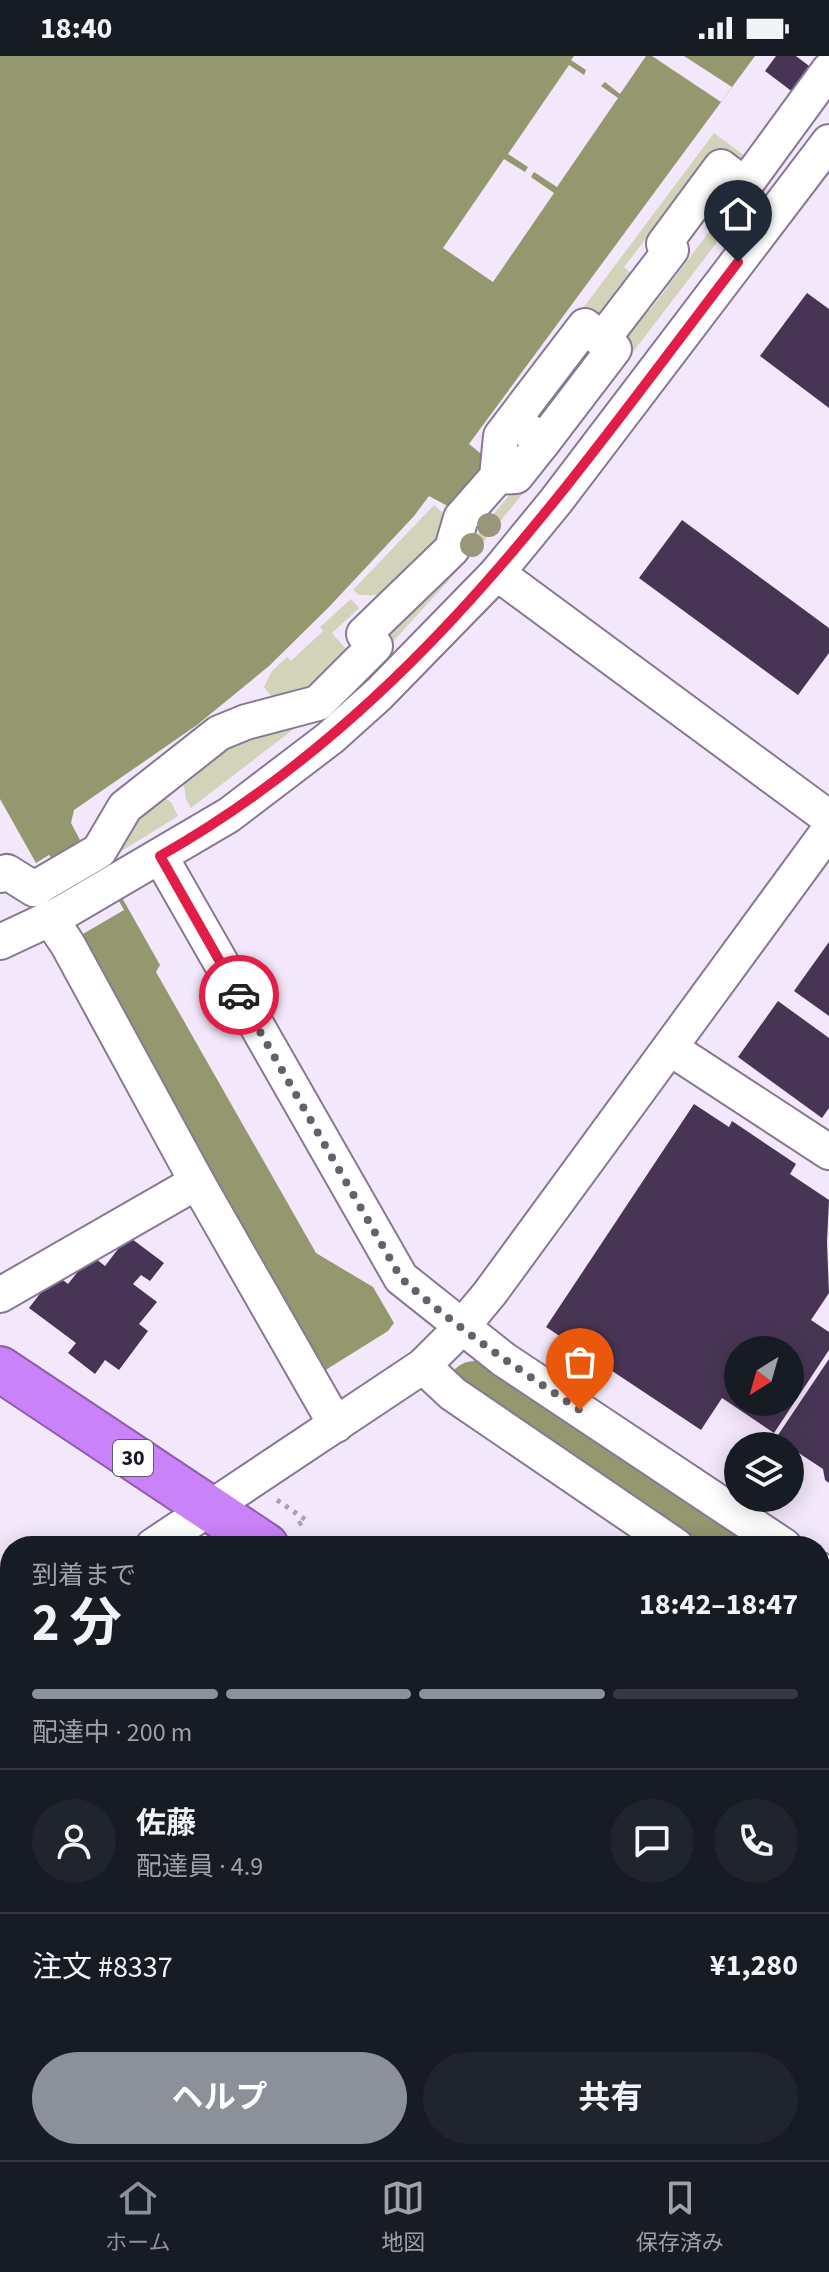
<!DOCTYPE html>
<html lang="ja">
<head>
<meta charset="utf-8">
<style>
  body { margin:0; font-family:"Source Sans 3","Noto Sans JP",sans-serif; background:#20242c; color:#f1f3f6; height:100vh; display:flex; flex-direction:column; font-size:30px; white-space:nowrap }
  * { box-sizing:border-box; margin:0 }
  p { font-size:26px; color:#9ea1a6 }
  .icon { flex:none; width:44px; height:44px; fill:none; stroke:currentColor; stroke-width:2; stroke-linecap:round; stroke-linejoin:round }
  .map { position:relative; flex:1; overflow:hidden }
  .side { position:absolute; left:0px; top:1480px; width:830px; height:624px; display:flex; flex-direction:column; background:#171b24; border-radius:32px 32px 0 0; box-shadow:0 4px 20px #0003 }
  .side>* { flex:none }
  .needle { width:52px; rotate:217deg }
  .fabs { position:absolute; left:724px; top:1280px; display:grid; gap:16px }
  .fabs a { display:grid; place-items:center; width:80px; height:80px; border-radius:50%; background:#171b24; box-shadow:0 4px 20px #0003; font-size:40px }
  .pin { position:absolute; display:grid; place-items:center; width:68px; height:68px; color:#fff; margin:-82px -34px; border-radius:50% 50% 50% 0; rotate:-45deg; box-shadow:0 0 8px #0007 }
  .pin .icon { rotate:45deg }
  .courier { position:absolute; display:grid; place-items:center; width:80px; height:80px; margin:-40px; border:6px solid #e11d48; border-radius:50%; background:#fff; color:#222; box-shadow:0 2px 10px #0007 }
  .summary em { font-style:normal; font-weight:700 }
  .summary div { display:flex; flex-direction:column-reverse }
  .summary { display:flex; align-items:center; justify-content:space-between; height:136px; padding:0 32px }
  h1 { font-size:52px; font-weight:700; line-height:60px }
  .bar { display:grid; grid-template-columns:repeat(4,1fr); gap:12px 8px; align-content:center; height:96px; padding:0 32px }
  .bar i { height:10px; border-radius:6px; background:#363941 }
  .bar .active { background:#8c9099 }
  .bar p { grid-column:span 4 }
  .line { display:flex; align-items:center; gap:20px; padding:0 32px; border-top:2px solid #363941 }
  .line div { flex:1 }
  .round { display:grid; place-items:center; flex:none; width:84px; height:84px; border-radius:42px; background:#20242c }
  .button { display:flex; gap:16px; margin-top:auto; padding:16px 32px }
  .button a { flex:1; height:92px; border-radius:48px; background:#8c9099; color:#fff; font-size:32px; font-weight:700; line-height:92px; text-align:center }
  .button a+a { background:#20242c; color:#f1f3f6 }
  .status { display:flex; justify-content:space-between; align-items:center; height:56px; padding:0 40px; background:#171b24; direction:ltr }
  .status svg { height:22px; fill:currentColor }
  .tabs { display:flex; justify-content:space-around; align-items:center; height:112px; border-top:2px solid #363941; background:#171b24; font-size:22px; color:#9ea1a6 }
  .tabs a { display:grid; justify-items:center; gap:4px }
  .tabs .active { color:#8c9099 }
  .map>svg:first-child { display:block }
  .green { fill:#d1d4b8 }
  .water { fill:#93986f }
  .pier { fill:#f3e8fb }
  .lines { fill:none; stroke-linecap:round; stroke-linejoin:round }
  .river { stroke:#93986f; stroke-width:58 }
  .building { fill:#483555; fill-rule:evenodd }
  .minor-casing { stroke:#887894; stroke-width:38 }
  .highway-casing { stroke:#8d5cac; stroke-width:48 }
  .path { stroke:#aba1b2; stroke-width:5; stroke-dasharray:4 6; stroke-linecap:butt }
  .minor { stroke:#fff; stroke-width:34 }
  .highway { stroke:#ca82f8; stroke-width:44 }
  .tree { fill:#999679 }
  .done { stroke:#675f6d; stroke-width:8; stroke-dasharray:0 14.4 }
  .route { stroke:#e11d48; stroke-width:10 }
  .labels { text-anchor:middle; dominant-baseline:central; stroke-width:8; stroke-linejoin:round; paint-order:stroke }
  .shield { fill:#fff; stroke:#5f5b63; stroke-width:2 }
  .shield-label { font-size:22px; font-weight:bold; fill:#1b1520 }
</style>
</head>
<body>
<div class="status"><b>18:40</b><svg viewBox="0 0 49 12"><path d="M0 12V9h3v3zM5 12V6h3v6zM10 12V3h3v9zM15 12V0h3v12zM26 1h20v11H26zM47 4h2v5h-2z"/></svg></div>
<div class="map">
<svg width="829" height="2104" viewBox="0 0 829 2104">
  <rect width="100%" height="100%" fill="#f3e8fb"/>
  <!-- green -->
  <g class="green">
    <path d="M714 77 749 103 739 116 713 96 624 211 639 224 607 265 593 254 496 376 483 386Z"/>
    <path d="M731 128 750 143 552 402 480 490 390 589 381 581 473 483 543 398 613 280 639 247 650 254 712 172 704 165Z"/>
    <path d="M434 449 450 464 444 487 391 539H359L353 534Z"/>
    <path d="M351 543 359 552 332 577 353 601 309 642 276 646 264 631 272 615 287 601 291 605 323 575 320 571Z"/>
    <path d="M308 662 191 752 186 743 183 723 208 695Z"/>
    <path d="M162 740 171 746 178 760 104 806 128 768Z"/>
  </g>
  <!-- water -->
  <g class="water">
    <path d="M0 0H755L469 388 490 405 453 453 429 440 414 460 329 551 269 610 197 669 74 754 71 767 80 784 77 786 79 790 53 804 49 799 36 807 0 743Z"/>
    <path d="M94 792 160 909 156 916 316 1197 373 1231 394 1267 388 1275 324 1315 42 821Z"/>
  </g>
  <!-- pier -->
  <g class="pier">
    <path d="M574 0H646L620 38 605 26 601 30 618 42 557 131 534 116 531 121 554 137 493 226 443 192 504 103 525 116 528 111 508 98 569 9 584 19 586 14 571 4Z"/>
    <path d="M652 0H684L732 31 721 46Z"/>
    <path d="M98 808 124 854 76 882 50 835Z"/>
  </g>
  <g class="lines">
    <!-- river -->
    <g class="river">
      <path d="M475 1334 483 1340 503 1347 719 1490"/>
      <path d="M820 1556 829 1562"/>
    </g>
  </g>
  <!-- building -->
  <g class="building">
    <path d="M776 0H796L817 16 798 40 765 15Z"/>
    <path d="M807 237 829 253V352L760 300Z"/>
    <path d="M682 464 829 572V597L798 639 639 522Z"/>
    <path d="M829 886V960L794 935Z"/>
    <path d="M778 945 829 982V1052L822 1062 738 1001Z"/>
    <path d="M694 1048 729 1071 732 1065 796 1108 790 1118 829 1144 827 1186 829 1237 811 1264 829 1276V1294L774 1377 722 1342 701 1374 546 1271ZM738 1294H790V1346H738Z"/>
    <path d="M128 1180 164 1207 150 1225 141 1219 133 1228 157 1246 139 1268 148 1275 119 1314 105 1304 95 1318 68 1297 76 1287 29 1252 55 1218 68 1228 91 1199 105 1210Z"/>
    <path d="M829 1303V1427L825 1424 823 1413 776 1382Z"/>
    <path d="M829 1994V2026L820 2020V2007Z"/>
    <path d="M639 2094H677L694 2104H634Z"/>
  </g>
  <g class="lines">
    <!-- minor casing -->
    <g class="minor-casing">
      <g id="minor">
        <path d="M514 364 543 386 614 293 602 284"/>
        <path d="M497 421 516 420 543 386"/>
        <path d="M497 517 829 762"/>
        <path d="M160 800 401 1222 503 1303 784 1490"/>
        <path d="M0 819 7 816 34 833 99 795 125 751 219 677 246 666 318 647 375 590 364 578 452 493 461 462 497 421 501 380 585 270 602 284 671 194 664 188 721 111 745 129 829 14"/>
        <path d="M50 862 68 889 197 1126 336 1369"/>
        <path d="M0 886 62 857 229 759 330 682 379 638 497 517 556 445 829 86"/>
        <path d="M670 992 829 1096"/>
        <path d="M0 1239 197 1126"/>
        <path d="M423 1310 453 1338 676 1490"/>
        <path d="M153 1490 423 1310 461 1272 490 1237 829 774"/>
        <path d="M820 1514 829 1520"/>
        <path d="M0 1584 10 1578"/>
        <path d="M820 1586 829 1592"/>
        <path d="M0 1892 10 1886"/>
        <path d="M820 1951 829 1936"/>
        <path d="M194 2094 195 2104"/>
        <path d="M728 2104 734 2094"/>
      </g>
    </g>
    <!-- highway casing -->
    <g class="highway-casing">
      <g id="highway">
        <path d="M0 1313 266 1490"/>
        <path d="M820 1866 829 1873"/>
      </g>
    </g>
    <!-- path -->
    <path class="path" d="M277 1444 306 1464 297 1469"/>
    <!-- minor -->
    <use href="#minor" class="minor"/>
    <!-- highway -->
    <use href="#highway" class="highway"/>
  </g>
  <!-- trees -->
  <g class="tree">
    <circle cx="489" cy="469" r="12"/>
    <circle cx="472" cy="489" r="12"/>
  </g>
  <g class="lines">
    <!-- done -->
    <path class="done" d="M239 939 401 1222C456 1272 518 1313 580 1354"/>
    <!-- route -->
    <path class="route" d="M239 939 160 800C414 656 566 431 738 206"/>
  </g>
  <g class="labels">
    <!-- shield labels -->
    <rect class="shield" x="113" y="1384" width="40" height="36" rx="6"/>
    <g class="shield-label">
      <text x="133" y="1402">30</text>
    </g>
  </g>
</svg>
<div class="fabs">
<a><svg class="needle" viewBox="-14 -14 28 28"><path d="M0-13l5 13h-10z" fill="#e53935"/><path d="M0 13l5-13h-10z" fill="#9ea1a6"/></svg></a>
<a><svg class="icon" aria-label="layers" viewBox="0 0 24 24"><path d="M12 4l9 5-9 5-9-5zM3 14l9 5 9-5"/></svg></a>
</div>
<div class="pin" style="left:580px;top:1354px;background:#ea580c"><svg class="icon" aria-label="bag" viewBox="0 0 24 24"><path d="M5 8h14l-1 12H6zM9 8a3 3 0 0 1 6 0"/></svg></div>
<div class="pin" style="left:738px;top:206px;background:#1f2937"><svg class="icon" aria-label="home" viewBox="0 0 24 24"><path d="M3 11l9-7 9 7M6 9v11h12V9"/></svg></div>
<div class="courier" style="left:239px;top:939px"><svg class="icon" aria-label="car" viewBox="0 0 24 24"><path d="M5 17H2v-5l4-1 3-4h7l3 4 3 1v5h-3M9 17h6M6 11h13"/><circle cx="7" cy="17" r="2"/><circle cx="17" cy="17" r="2"/></svg></div>
<section class="side">
<div class="summary"><div><h1>2 分</h1><p>到着まで</p></div><em>18:42–18:47</em></div>
<div class="bar"><i class="active"></i><i class="active"></i><i class="active"></i><i></i><p>配達中 · 200 m</p></div>
<div class="line" style="height:144px"><a class="round"><svg class="icon" aria-label="person" viewBox="0 0 24 24"><circle cx="12" cy="8" r="4"/><path d="M4 21q1-7 8-7t8 7"/></svg></a><div><b>佐藤</b><p>配達員 · 4.9</p></div><a class="round"><svg class="icon" aria-label="chat" viewBox="0 0 24 24"><path d="M4 5h16v11H9l-5 4z"/></svg></a><a class="round"><svg class="icon" aria-label="phone" viewBox="0 0 24 24"><path d="M5 4h4l2 5-3 2q2 4 5 5l2-3 5 2v4C11 20 4 13 5 4z"/></svg></a></div>
<div class="line" style="height:104px"><div>注文 #8337</div><b>¥1,280</b></div>
<div class="button"><a>ヘルプ</a><a>共有</a></div>
</section>
</div>
<nav class="tabs">
<a class="active"><svg class="icon" aria-label="home" viewBox="0 0 24 24"><path d="M3 11l9-7 9 7M6 9v11h12V9"/></svg>ホーム</a>
<a><svg class="icon" aria-label="map" viewBox="0 0 24 24"><path d="M3 6l6-2 6 2 6-2v14l-6 2-6-2-6 2zM9 4v14M15 6v14"/></svg>地図</a>
<a><svg class="icon" aria-label="saved" viewBox="0 0 24 24"><path d="M7 4h10v16l-5-4-5 4z"/></svg>保存済み</a>
</nav>
</body>
</html>
